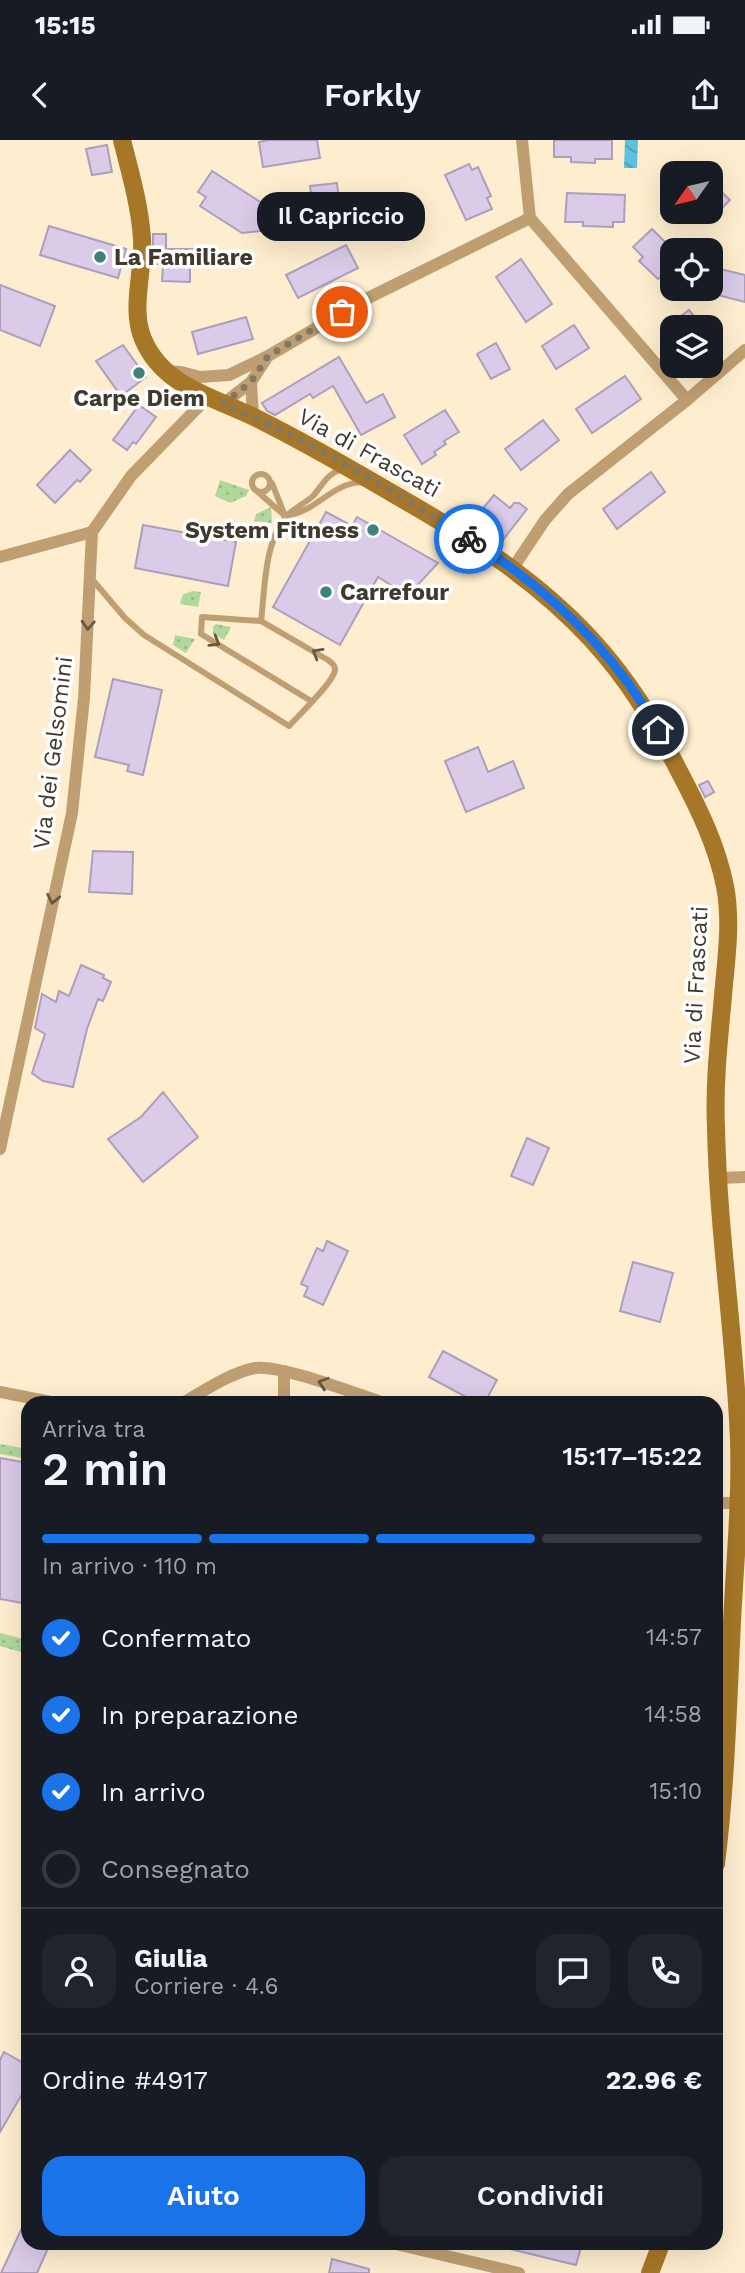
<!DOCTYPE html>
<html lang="it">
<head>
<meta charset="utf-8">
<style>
  body { margin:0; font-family:"Work Sans",sans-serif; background:#20242c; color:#f1f3f6; height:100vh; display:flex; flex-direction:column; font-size:26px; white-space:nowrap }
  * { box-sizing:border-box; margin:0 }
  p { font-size:23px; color:#9ea1a6 }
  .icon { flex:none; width:38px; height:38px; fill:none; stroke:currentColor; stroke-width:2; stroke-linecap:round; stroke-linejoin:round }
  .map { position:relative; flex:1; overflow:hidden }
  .sheet { position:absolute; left:21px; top:1256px; width:702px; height:854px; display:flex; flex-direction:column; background:#171b24; border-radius:21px; box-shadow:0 7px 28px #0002 }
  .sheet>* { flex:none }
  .needle { width:46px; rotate:236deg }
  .fabs { position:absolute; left:660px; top:21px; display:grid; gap:14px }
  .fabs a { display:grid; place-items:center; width:63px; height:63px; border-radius:14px; background:#171b24; box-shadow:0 7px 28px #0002; font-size:35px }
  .pin { position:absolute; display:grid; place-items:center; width:60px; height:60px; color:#fff; margin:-30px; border:4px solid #fff; border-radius:50%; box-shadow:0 2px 7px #0007 }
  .courier { position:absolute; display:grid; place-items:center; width:70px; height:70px; margin:-35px; border:5px solid #1a73e8; border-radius:50%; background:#fff; color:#222; box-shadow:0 2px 9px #0007 }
  .bubble { position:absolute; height:49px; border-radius:21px; background:#171b24; box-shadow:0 7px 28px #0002; font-size:23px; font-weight:600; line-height:49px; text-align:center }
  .overview em { font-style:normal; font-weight:600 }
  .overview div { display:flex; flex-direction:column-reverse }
  .overview { display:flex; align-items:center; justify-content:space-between; height:119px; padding:0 21px }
  h1 { font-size:46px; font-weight:600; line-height:52px }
  .bar { display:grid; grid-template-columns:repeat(4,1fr); gap:10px 7px; align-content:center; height:84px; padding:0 21px }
  .bar i { height:9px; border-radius:5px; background:#363941 }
  .bar .selected { background:#1a73e8 }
  .bar p { grid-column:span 4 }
  .line { display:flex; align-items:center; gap:18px; padding:0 21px; border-top:2px solid #363941 }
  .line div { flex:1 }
  .round { display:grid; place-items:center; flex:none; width:74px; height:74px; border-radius:21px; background:#20242c }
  ol { padding:0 21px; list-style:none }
  li { display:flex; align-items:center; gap:21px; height:77px }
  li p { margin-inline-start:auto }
  li .icon { padding:7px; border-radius:50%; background:#1a73e8; color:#fff; stroke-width:4 }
  li:last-child { color:#9ea1a6 }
  li i { width:38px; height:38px; border:4px solid #363941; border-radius:50% }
  .action { display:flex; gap:14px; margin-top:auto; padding:14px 21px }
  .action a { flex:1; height:80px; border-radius:21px; background:#1a73e8; color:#fff; font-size:28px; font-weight:600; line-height:80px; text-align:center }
  .action a+a { background:#20242c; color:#f1f3f6 }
  .status { display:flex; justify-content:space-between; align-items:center; height:49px; padding:0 35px; background:#171b24; direction:ltr }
  .status svg { height:19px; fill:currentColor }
  header { display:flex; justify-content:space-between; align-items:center; height:91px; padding:0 21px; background:#171b24; font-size:32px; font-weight:600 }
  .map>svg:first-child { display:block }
  .grass { fill:url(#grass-dots) }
  .water { fill:url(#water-waves) }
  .building { fill:#dacbe9; stroke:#ad9fbb; stroke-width:2 }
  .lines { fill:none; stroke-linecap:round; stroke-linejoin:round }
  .lane { stroke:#bf9f71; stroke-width:6 }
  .street { stroke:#bf9f71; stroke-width:12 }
  .secondary { stroke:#a67728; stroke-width:18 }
  .oneway { stroke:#665841 }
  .done { stroke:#827865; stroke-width:7; stroke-dasharray:0 12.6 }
  .route { stroke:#1a73e8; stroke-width:9 }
  .poi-dot { fill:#3d837a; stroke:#fff; stroke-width:2.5 }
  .labels { text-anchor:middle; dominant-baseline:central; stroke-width:7; stroke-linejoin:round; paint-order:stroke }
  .poi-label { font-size:23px; font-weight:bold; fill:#40392d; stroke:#fff; text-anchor:start }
  .street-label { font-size:23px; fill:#40392d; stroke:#fff }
</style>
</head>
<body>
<div class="status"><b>15:15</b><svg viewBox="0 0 49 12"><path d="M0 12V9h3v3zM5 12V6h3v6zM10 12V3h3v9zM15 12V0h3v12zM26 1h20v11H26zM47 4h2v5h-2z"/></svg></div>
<header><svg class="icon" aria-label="back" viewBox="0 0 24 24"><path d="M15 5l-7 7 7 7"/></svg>Forkly<svg class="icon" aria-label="share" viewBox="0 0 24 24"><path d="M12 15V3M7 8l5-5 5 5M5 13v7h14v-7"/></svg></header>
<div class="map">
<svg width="745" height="2133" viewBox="0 0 745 2133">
  <defs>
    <pattern id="grass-dots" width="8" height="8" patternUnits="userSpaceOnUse" patternTransform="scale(1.75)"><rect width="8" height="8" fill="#b1d89c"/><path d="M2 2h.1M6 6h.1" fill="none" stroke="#99ba87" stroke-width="1.8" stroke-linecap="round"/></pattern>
    <pattern id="water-waves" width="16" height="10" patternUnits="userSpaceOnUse" patternTransform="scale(1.75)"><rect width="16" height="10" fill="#5ec1df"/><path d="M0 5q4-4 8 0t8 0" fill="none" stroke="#4f9eb5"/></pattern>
  </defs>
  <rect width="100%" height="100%" fill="#feedce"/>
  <!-- grass -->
  <g class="grass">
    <path d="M220 340 249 350 246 356 230 363 215 356Z"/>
    <path d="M271 367 272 383 254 381 256 374Z"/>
    <path d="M193 451 201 452 198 467 180 464 183 454Z"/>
    <path d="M216 484 231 487 224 500 213 494V487Z"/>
    <path d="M175 495 195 499 186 513 173 505Z"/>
    <path d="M0 1304 28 1309V1319L0 1314Z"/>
    <path d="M0 1493 28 1500V1514L0 1506Z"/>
  </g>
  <!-- water -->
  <path class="water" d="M625 0H638L637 28H624Z"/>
  <!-- building -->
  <g class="building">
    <path d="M269 0H317L320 18 263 27 259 2Z"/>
    <path d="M554 0H612V19H595V23L571 22V17H554Z"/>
    <path d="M107 5 112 32 92 35 86 9Z"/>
    <path d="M469 24 472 30 478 27 491 56 487 58 492 69 466 80 445 35Z"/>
    <path d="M212 31 273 70 260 91 242 93 200 66 206 57 198 52Z"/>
    <path d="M710 41 730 60 710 80Z"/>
    <path d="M337 43 342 85 315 88 310 46Z"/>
    <path d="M567 53 625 55 624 82H613V87L583 86V82H565Z"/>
    <path d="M49 86 126 109 118 138 40 115Z"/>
    <path d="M652 89 672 109V148L661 137 658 139 639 121 643 117 633 107Z"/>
    <path d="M153 94H166V109H200V126H190V142L162 141 163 124H153Z"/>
    <path d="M346 105 358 128 298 158 286 135Z"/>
    <path d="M521 119 552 164 526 182 496 137Z"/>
    <path d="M712 127 745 135V162L710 153Z"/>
    <path d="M0 145 55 166 40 206 0 190Z"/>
    <path d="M689 170 703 187H667Z"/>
    <path d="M246 177 253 199 198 214 192 192Z"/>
    <path d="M574 185 589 208 556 229 542 206Z"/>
    <path d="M496 203 510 229 491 239 477 214Z"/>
    <path d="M123 205 146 237 121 256 96 221Z"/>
    <path d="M339 217 366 263 383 254 395 277 361 295 333 246 313 258 310 254 275 275 267 271 262 263Z"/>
    <path d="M625 236 641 259 592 293 576 269Z"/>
    <path d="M139 265 156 277 136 304 133 302 127 310 113 300Z"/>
    <path d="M445 270 459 292 444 301 446 304 434 312 436 315 422 324 404 295Z"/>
    <path d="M543 280 559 300 521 330 505 309Z"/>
    <path d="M70 310 91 330 80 342 77 340 55 363 37 345Z"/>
    <path d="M651 332 665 352 617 389 603 369Z"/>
    <path d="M494 355 510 368 514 363H519L527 369 502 401 475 378Z"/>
    <path d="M326 372 352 386 357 377 438 423 414 449 405 442 397 449 378 437 340 505 273 467Z"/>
    <path d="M143 385 236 402 228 446 135 428Z"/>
    <path d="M113 539 162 550 143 635 127 631 129 625 95 617Z"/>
    <path d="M478 607 488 632 513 621 524 648 466 672 445 621Z"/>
    <path d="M708 641 714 652 705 657 699 645Z"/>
    <path d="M93 711 133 712 132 754 89 752Z"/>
    <path d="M81 825 104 835 103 838 111 842 103 861 98 859 87 889 73 947 43 941 32 933 45 894 35 888 42 854 56 862 59 851 69 856Z"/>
    <path d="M163 952 198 997 143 1042 108 999 141 977Z"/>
    <path d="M527 998 549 1008 533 1045 511 1036Z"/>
    <path d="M327 1101 348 1111 323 1165 304 1156 308 1147 301 1144 317 1108 323 1111Z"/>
    <path d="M633 1122 673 1133 660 1182 620 1171Z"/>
    <path d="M443 1211 497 1240 484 1264H479L429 1237Z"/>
    <path d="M0 1318 28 1323V1464L0 1459Z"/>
    <path d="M4 1912 25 1924 22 1930 28 1934V1944L0 1992V1920Z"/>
    <path d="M28 2075V2104H50L37 2133H1Z"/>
    <path d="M511 2104H582L576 2125 510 2109Z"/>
    <path d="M332 2119 369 2129V2133H329Z"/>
  </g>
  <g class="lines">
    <!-- lane -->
    <g class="lane">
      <circle cx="261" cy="343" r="9"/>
      <path d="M272 343 285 376"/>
      <path d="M258 352 284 375"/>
      <path d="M291 375C318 369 333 343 362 342"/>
      <path d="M91 438 125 478 144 495 289 586C298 576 336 540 335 529 334 524 332 523 328 520L261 481 202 477 201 494 311 561"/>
      <path d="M261 481C265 448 264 407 284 379 291 369 305 364 314 355 323 344 327 334 342 329"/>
    </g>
    <!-- street -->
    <g class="street">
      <path d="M522 0 530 78 687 260"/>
      <path d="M166 231 181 232 200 237 229 235 268 216 366 159 530 78"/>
      <path d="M251 242 253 276"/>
      <path d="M223 264 251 242 268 216"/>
      <path d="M0 417 92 392"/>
      <path d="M513 428 545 380 568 354 687 260 745 210"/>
      <path d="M0 1009 72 673 84 558 92 392 131 336 207 258"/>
      <path d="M718 1038 745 1037"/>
      <path d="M284 1231V1264"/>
      <path d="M0 1252 61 1264"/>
      <path d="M181 1264C204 1251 230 1233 255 1228 280 1224 359 1255 387 1264"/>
      <path d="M716 1363H738"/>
      <path d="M396 2104 519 2133"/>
    </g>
    <!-- secondary -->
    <g class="secondary">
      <path d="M122 0C130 32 140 66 142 99 144 132 130 168 143 199 163 247 214 257 256 278 304 302 351 329 397 356 467 396 536 439 591 499 629 540 655 584 680 633 699 669 717 706 725 746 732 783 726 820 723 856 719 900 714 943 716 987 718 1092 735 1196 739 1300 741 1360 735 1421 732 1482 728 1563 726 1643 716 1724"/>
      <path d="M650 2133 661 2104"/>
    </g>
  </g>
  <!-- one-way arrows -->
  <defs><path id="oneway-chevron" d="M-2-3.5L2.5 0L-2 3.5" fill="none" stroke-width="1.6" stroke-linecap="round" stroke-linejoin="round" transform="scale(1.75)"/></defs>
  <g class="oneway">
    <use href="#oneway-chevron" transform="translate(88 485) rotate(93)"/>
    <use href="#oneway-chevron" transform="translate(215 502) rotate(31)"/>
    <use href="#oneway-chevron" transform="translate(317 513) rotate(-150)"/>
    <use href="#oneway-chevron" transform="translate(53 759) rotate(102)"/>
    <use href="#oneway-chevron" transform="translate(323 1243) rotate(-162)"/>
  </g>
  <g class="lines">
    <!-- done -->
    <path class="done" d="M342 172 268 216 251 242 223 264C307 298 392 351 469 399"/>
    <!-- route -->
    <path class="route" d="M469 399C545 447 614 510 658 590"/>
  </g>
  <!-- markers -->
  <g class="poi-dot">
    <circle cx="100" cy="117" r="7"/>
    <circle cx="139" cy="233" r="7"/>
    <circle cx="373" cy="390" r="7"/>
    <circle cx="326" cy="452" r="7"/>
  </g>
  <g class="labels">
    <!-- poi labels -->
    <g class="poi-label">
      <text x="114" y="117">La Familiare</text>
      <text x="139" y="258" text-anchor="middle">Carpe Diem</text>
      <text x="359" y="390" text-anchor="end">System Fitness</text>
      <text x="340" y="452">Carrefour</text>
    </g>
    <!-- street labels -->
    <g class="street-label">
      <text transform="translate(369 313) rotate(29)">Via di Frascati</text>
      <text transform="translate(53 613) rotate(-83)">Via dei Gelsomini</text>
      <text transform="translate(696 845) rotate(-87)">Via di Frascati</text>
    </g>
  </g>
</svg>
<div class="fabs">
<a><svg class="needle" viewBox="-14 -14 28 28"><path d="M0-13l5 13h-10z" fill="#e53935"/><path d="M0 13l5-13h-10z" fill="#9ea1a6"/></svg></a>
<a><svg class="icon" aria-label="locate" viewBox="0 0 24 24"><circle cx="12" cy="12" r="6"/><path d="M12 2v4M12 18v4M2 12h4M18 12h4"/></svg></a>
<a><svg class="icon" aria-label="layers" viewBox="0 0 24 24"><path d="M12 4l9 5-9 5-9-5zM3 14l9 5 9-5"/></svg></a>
</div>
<div class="pin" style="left:342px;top:172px;background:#ea580c"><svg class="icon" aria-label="bag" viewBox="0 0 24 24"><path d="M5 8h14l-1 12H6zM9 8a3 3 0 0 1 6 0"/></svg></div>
<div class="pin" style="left:658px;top:590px;background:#1f2937"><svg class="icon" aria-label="home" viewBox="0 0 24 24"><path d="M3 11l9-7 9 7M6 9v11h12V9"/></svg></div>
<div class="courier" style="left:469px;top:399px"><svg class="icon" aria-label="bike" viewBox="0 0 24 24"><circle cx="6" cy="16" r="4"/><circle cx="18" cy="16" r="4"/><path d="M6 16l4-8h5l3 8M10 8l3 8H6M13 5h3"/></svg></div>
<div class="bubble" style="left:257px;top:52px;width:168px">Il Capriccio</div>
<section class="sheet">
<div class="overview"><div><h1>2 min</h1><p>Arriva tra</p></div><em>15:17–15:22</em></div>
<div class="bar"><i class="selected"></i><i class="selected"></i><i class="selected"></i><i></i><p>In arrivo · 110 m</p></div>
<ol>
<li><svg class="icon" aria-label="check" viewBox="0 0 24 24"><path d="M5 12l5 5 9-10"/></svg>Confermato<p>14:57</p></li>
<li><svg class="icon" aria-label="check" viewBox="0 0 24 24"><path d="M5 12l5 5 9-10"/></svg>In preparazione<p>14:58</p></li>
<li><svg class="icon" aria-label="check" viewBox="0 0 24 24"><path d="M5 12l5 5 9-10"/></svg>In arrivo<p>15:10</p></li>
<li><i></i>Consegnato</li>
</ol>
<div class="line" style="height:126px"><a class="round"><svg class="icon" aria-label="person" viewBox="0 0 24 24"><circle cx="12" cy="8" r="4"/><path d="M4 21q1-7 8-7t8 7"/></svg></a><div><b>Giulia</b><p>Corriere · 4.6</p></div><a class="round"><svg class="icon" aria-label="chat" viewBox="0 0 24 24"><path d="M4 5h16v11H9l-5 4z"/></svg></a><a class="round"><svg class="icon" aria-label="phone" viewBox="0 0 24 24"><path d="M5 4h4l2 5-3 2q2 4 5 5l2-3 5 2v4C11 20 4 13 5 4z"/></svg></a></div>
<div class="line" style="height:91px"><div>Ordine #4917</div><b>22.96 €</b></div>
<div class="action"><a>Aiuto</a><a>Condividi</a></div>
</section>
</div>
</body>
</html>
